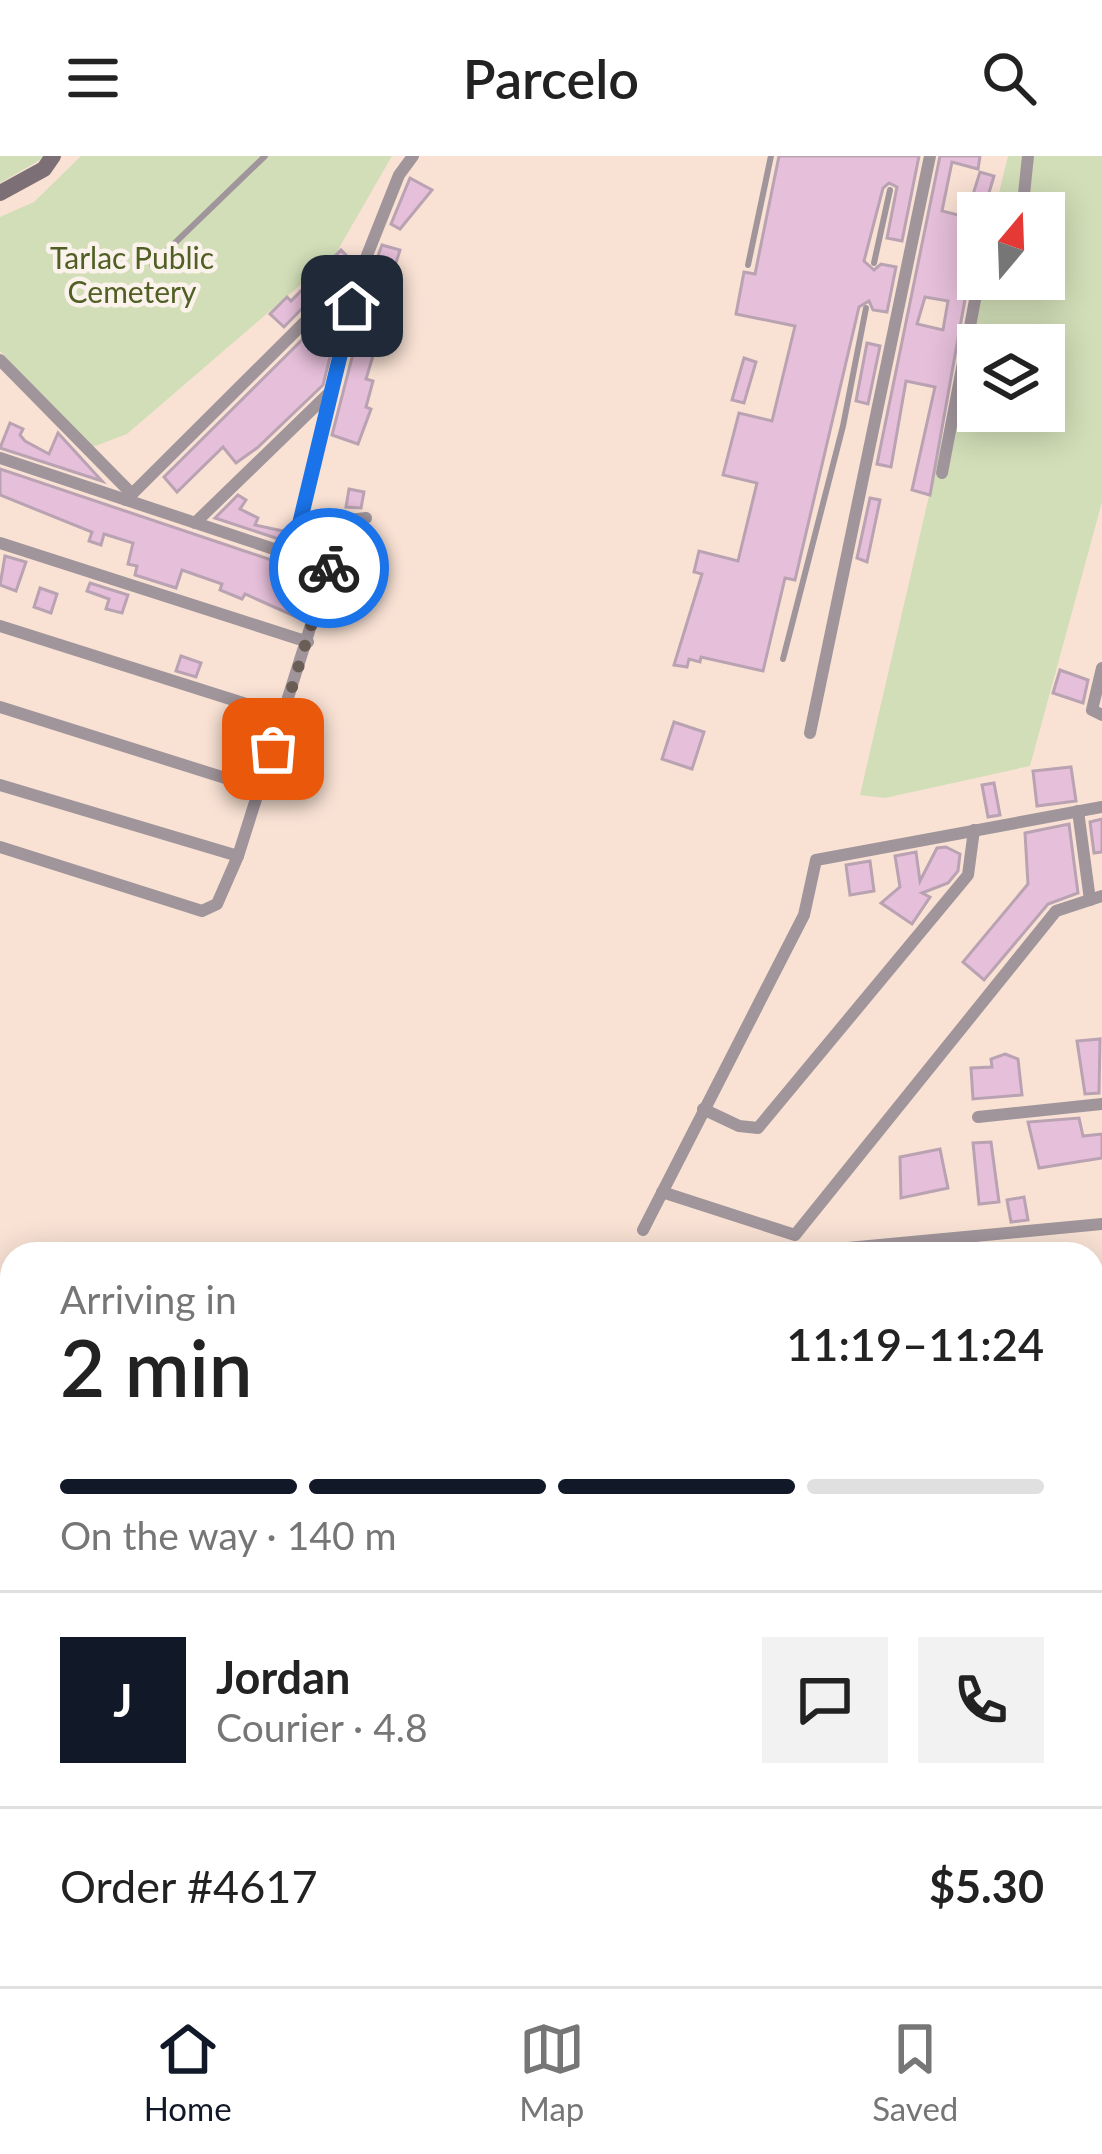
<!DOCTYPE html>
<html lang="en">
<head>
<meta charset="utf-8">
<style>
  body { margin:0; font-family:Lato,sans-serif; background:#f2f2f2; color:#222; height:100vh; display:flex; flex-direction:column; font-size:45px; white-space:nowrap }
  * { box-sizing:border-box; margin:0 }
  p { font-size:39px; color:#767676 }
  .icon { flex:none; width:66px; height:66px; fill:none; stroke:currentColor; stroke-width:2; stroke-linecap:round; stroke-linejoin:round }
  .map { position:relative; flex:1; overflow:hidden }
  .drawer { position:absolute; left:0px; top:1086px; width:1104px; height:744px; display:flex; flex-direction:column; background:#fff; border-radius:36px 36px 0 0; box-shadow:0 6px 30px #0003 }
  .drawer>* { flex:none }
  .needle { width:78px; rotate:19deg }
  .controls { position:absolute; left:957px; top:36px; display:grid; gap:24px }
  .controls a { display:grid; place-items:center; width:108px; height:108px; border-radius:0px; background:#fff; box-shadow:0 6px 30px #0003; font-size:60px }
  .pin { position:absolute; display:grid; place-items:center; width:102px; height:102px; color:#fff; margin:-51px; border-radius:24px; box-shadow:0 6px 18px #0006 }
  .courier { position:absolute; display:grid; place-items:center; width:120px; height:120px; margin:-60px; border:9px solid #1a73e8; border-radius:50%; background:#fff; color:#222; box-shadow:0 3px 15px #0007 }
  .summary em { font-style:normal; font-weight:600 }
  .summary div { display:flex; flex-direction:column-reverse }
  .summary { display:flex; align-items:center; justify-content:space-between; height:204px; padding:0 60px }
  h1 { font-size:78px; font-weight:600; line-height:90px }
  .bar { display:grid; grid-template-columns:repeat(4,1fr); gap:18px 12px; align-content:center; height:144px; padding:0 60px }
  .bar i { height:15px; border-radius:9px; background:#e0e0e0 }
  .bar .selected { background:#111827 }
  .bar p { grid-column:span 4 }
  .line { display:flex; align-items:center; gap:30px; padding:0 60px; border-top:3px solid #e0e0e0 }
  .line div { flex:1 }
  .round { display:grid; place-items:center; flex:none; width:126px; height:126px; border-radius:0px; background:#f2f2f2 }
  header { display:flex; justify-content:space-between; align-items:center; height:156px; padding:0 60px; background:#fff; font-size:54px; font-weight:600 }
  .tab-bar { display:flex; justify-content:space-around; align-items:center; height:168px; border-top:3px solid #e0e0e0; background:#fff; font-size:33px; color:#767676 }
  .tab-bar a { display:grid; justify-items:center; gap:6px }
  .tab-bar .selected { color:#111827 }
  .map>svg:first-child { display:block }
  .green { fill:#d2deb8; fill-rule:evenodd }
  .building { fill:#e6bfda; stroke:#b9a3b2; stroke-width:3; fill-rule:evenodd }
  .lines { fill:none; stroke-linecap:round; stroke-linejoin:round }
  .lane { stroke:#a0959b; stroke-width:6 }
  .street { stroke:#a0959b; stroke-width:12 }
  .secondary { stroke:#7d6f76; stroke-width:16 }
  .done { stroke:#6b5e56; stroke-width:12; stroke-dasharray:0 21.6 }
  .route { stroke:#1a73e8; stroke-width:15 }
  .labels { text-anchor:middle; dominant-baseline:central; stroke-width:9; stroke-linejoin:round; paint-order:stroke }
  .park-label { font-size:30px; fill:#505f24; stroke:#fbf2ec }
</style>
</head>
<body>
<header><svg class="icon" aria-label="menu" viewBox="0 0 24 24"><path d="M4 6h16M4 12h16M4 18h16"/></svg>Parcelo<svg class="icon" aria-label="search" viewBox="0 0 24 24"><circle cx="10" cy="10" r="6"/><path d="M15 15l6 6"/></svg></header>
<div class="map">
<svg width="1102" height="1830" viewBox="0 0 1102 1830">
  <rect width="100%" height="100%" fill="#f9e2d4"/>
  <!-- green -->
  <g class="green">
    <path d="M0 0H47L0 27Z"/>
    <path d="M81 0H392L335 99 127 278 90 292 0 195V61L34 46Z"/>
    <path d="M1008 0H1102V346L1030 610 885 642 860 639 979 123H1044V57H994ZM978 189H1044V255H978Z"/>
  </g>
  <!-- building -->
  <g class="building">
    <path d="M779 0H919L902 85 887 82 897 31 889 27 883 32 864 105 874 114 881 108 896 111 887 156 873 154 869 145 859 151 795 424 785 422 763 515 701 501 700 506 689 503 687 511 674 509 702 418 694 416 699 395 738 405 757 327 723 319 739 257 772 265 795 170 736 158 744 116 755 118Z"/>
    <path d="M940 0H980L978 13 952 6 942 55 966 61 980 16 994 20 983 57H978L976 113 969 121 930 339 912 334 935 231 906 225 891 311 877 308ZM925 141 948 145 943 174 917 168Z"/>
    <path d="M410 22 432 34 400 73 391 68Z"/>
    <path d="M382 89 400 94 395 110 376 105Z"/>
    <path d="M341 94 350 103 284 171 270 158 287 141 291 145Z"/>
    <path d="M370 125 386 137 378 148 365 145Z"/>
    <path d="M345 141 332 173 316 170Z"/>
    <path d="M363 159 384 163 366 223 373 225 366 251 371 253 358 288 332 279Z"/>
    <path d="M315 171 332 193 323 229 257 292 236 307 223 291 177 336 164 321Z"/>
    <path d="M867 187 880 190 868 248 856 245Z"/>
    <path d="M744 202 756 206 744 247 732 244Z"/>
    <path d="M10 267 23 273 20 279 25 285 49 298 58 277 102 325 0 292Z"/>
    <path d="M0 313 316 419 305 452 299 462 245 438 242 443 220 434 222 428 182 414 176 432 135 419 137 410 128 408 133 387 104 378 101 389 89 385 92 376 0 339Z"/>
    <path d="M349 333 364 336 361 352 346 351Z"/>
    <path d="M238 339 246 344 240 353 258 362 255 369 287 376 285 385 215 362Z"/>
    <path d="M870 342 880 344 867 406 857 402Z"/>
    <path d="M312 364 329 368 320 398 304 392Z"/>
    <path d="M5 400 26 406 16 435 0 429Z"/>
    <path d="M90 427 128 439 122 457 106 453 109 443 87 435Z"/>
    <path d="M40 432 57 438 51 457 34 451Z"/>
    <path d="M181 500 201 507 196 521 176 515Z"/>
    <path d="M1060 514 1088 524 1083 547 1053 537Z"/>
    <path d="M674 566 704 576 692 613 662 603Z"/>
    <path d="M1071 611 1076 645 1037 650 1033 615Z"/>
    <path d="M994 627 1000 659 988 661 982 629Z"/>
    <path d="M1102 663V696L1094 697 1090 666Z"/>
    <path d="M1069 668 1078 737 1048 748 984 824 963 806 1028 728 1025 677Z"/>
    <path d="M946 691 960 698 958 715 948 727 922 737 930 741 912 768 881 747 900 731 895 700 916 696 920 725 937 692Z"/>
    <path d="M870 705 874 735 850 739 846 709Z"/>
    <path d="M1100 883 1099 937 1085 938 1077 885Z"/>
    <path d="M1005 898 1018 903 1022 939 973 943 971 912 992 911 991 903Z"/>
    <path d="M1079 962 1083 980 1102 978V1002L1039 1012 1028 966Z"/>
    <path d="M991 986 999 1046 979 1048 973 987Z"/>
    <path d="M940 993 948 1032 901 1042 900 1001Z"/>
    <path d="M1024 1041 1028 1064 1011 1066 1007 1044Z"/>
    <path d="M496 1818H532L536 1830H500Z"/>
    <path d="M639 1818H681L686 1830H644Z"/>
    <path d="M979 1818H996L1004 1823 1002 1830H971Z"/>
    <path d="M1035 1818H1085L1076 1830H1028Z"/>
  </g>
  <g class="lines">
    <!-- lane -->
    <g class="lane">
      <path d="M874 107 890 34"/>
      <path d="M152 109 265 0"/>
      <path d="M748 109 771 0"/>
      <path d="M783 503 843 270 866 152"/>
    </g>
    <!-- street -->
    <g class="street">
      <path d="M1022 57 1028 0"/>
      <path d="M0 204 130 336"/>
      <path d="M0 302 292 399 364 107"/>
      <path d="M942 317 979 123"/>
      <path d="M126 344 364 107 399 19 413 0"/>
      <path d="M195 367 328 238"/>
      <path d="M0 387 308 486"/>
      <path d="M329 412 341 365 366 362"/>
      <path d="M0 470 284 560"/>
      <path d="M1102 512 1092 554 1102 559"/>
      <path d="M0 551 260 633"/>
      <path d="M810 577 930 0"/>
      <path d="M0 629 238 700 329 412 292 399"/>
      <path d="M1078 655 1090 744"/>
      <path d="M0 691 202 755 217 748 238 700"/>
      <path d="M703 953 739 970 758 972 968 719 974 674"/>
      <path d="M978 961 1102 948"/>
      <path d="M662 1036 795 1079 1056 755 1102 740"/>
      <path d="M643 1074 804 759 816 704 1102 651"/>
      <path d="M837 1093 1102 1068"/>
      <path d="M1092 1150 1102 1153"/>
      <path d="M1092 1257 1102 1247"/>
      <path d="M627 1818 634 1830"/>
      <path d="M691 1818 698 1830"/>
      <path d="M757 1818 765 1830"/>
      <path d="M852 1818 861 1830"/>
      <path d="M148 1830 152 1818"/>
      <path d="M899 1830 910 1818"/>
      <path d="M1012 1830 1015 1826"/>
    </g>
    <!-- secondary -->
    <path class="secondary" d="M0 37 44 13 53 0"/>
  </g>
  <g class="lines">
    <!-- done -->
    <path class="done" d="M273 593 329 412"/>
    <!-- route -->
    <path class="route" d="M329 412 292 399 352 150"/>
  </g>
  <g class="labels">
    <!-- park labels -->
    <g class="park-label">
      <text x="132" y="101">Tarlac Public<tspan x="132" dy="34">Cemetery</tspan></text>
    </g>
  </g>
</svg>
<div class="controls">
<a><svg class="needle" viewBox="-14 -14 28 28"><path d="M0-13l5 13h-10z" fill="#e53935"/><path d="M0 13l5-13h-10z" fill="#767676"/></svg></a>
<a><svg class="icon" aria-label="layers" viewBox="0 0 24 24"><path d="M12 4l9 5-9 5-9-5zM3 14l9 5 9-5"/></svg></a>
</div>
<div class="pin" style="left:273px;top:593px;background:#ea580c"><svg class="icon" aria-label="bag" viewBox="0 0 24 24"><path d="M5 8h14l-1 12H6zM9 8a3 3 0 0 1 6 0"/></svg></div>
<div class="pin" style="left:352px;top:150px;background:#1f2937"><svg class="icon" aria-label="home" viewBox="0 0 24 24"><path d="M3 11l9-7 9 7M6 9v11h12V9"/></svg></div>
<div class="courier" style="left:329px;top:412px"><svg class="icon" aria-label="bike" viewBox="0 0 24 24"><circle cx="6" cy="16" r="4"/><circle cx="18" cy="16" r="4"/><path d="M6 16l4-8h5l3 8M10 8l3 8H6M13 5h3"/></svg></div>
<section class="drawer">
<div class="summary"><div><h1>2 min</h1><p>Arriving in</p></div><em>11:19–11:24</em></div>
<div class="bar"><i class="selected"></i><i class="selected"></i><i class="selected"></i><i></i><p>On the way · 140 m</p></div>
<div class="line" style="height:216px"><b class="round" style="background:#111827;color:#fff">J</b><div><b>Jordan</b><p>Courier · 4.8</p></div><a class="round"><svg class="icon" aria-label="chat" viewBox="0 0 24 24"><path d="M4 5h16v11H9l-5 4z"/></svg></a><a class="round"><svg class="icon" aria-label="phone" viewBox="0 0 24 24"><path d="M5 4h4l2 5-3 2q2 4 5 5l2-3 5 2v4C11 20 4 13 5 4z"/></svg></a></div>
<div class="line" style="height:156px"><div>Order #4617</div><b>$5.30</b></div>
</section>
</div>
<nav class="tab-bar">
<a class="selected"><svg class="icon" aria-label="home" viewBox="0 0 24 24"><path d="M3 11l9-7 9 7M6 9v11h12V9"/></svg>Home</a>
<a><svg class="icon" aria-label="map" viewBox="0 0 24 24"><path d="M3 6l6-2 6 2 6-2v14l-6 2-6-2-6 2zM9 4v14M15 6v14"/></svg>Map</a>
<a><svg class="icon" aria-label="saved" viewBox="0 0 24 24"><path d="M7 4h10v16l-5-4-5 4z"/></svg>Saved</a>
</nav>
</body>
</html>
